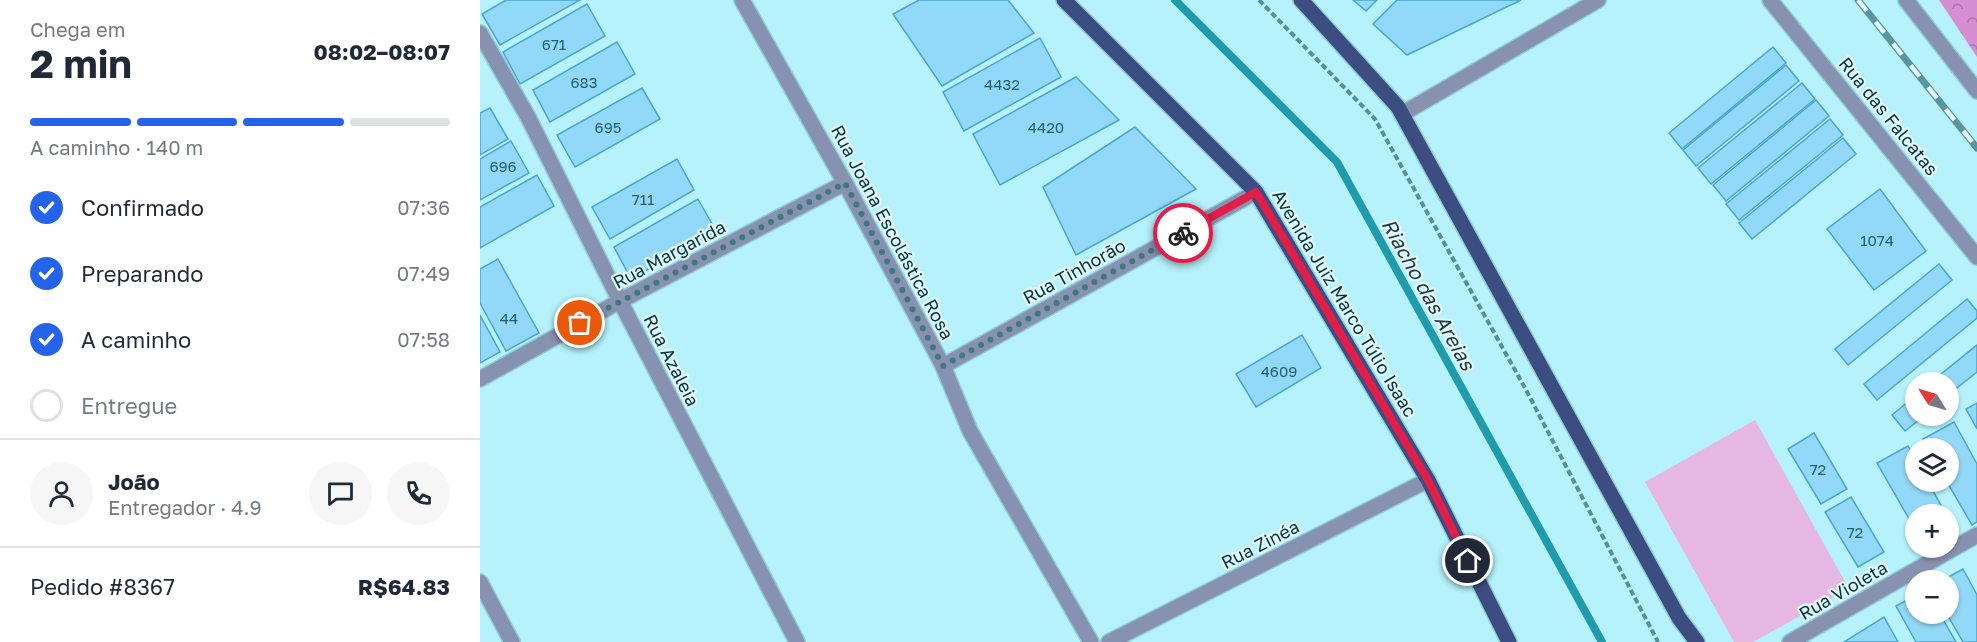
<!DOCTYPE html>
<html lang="pt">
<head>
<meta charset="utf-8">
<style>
  body { margin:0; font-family:"Golos Text",sans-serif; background:#f6f6f7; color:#1f2937; height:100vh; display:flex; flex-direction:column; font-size:22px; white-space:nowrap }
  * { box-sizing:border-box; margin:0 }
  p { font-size:20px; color:#747a83 }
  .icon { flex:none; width:33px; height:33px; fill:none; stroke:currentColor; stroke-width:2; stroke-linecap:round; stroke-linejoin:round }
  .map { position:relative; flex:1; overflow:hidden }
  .details { display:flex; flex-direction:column; background:#fff; width:480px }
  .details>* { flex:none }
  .needle { width:39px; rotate:307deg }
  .buttons { position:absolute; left:1425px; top:372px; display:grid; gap:12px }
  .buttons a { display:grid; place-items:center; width:54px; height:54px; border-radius:50%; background:#fff; box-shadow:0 2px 4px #0004; font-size:30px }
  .pin { position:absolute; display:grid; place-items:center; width:51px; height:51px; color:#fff; margin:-26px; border:3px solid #fff; border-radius:50%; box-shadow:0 2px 6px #0007 }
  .courier { position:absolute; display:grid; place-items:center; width:60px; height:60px; margin:-30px; border:4px solid #e11d48; border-radius:50%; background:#fff; color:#222; box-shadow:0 2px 8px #0007 }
  .head em { font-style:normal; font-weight:700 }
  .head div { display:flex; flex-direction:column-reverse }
  .head { display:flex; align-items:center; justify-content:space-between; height:102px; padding:0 30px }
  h1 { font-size:39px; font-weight:700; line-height:45px }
  .bar { display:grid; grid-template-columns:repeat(4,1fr); gap:9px 6px; align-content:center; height:72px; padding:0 30px }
  .bar i { height:8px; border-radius:4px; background:#e0e1e3 }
  .bar .selected { background:#2563eb }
  .bar p { grid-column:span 4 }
  .line { display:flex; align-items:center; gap:15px; padding:0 30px; border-top:2px solid #e0e1e3 }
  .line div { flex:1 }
  .round { display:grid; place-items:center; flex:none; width:63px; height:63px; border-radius:32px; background:#f6f6f7 }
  ol { padding:0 30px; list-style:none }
  li { display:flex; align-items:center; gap:18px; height:66px }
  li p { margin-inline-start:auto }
  li .icon { padding:6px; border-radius:50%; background:#2563eb; color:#fff; stroke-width:4 }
  li:last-child { color:#747a83 }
  li i { width:33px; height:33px; border:3px solid #e0e1e3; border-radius:50% }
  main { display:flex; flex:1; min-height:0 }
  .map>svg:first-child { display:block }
  .forest { fill:url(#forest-crowns) }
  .green { fill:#e7b7e4 }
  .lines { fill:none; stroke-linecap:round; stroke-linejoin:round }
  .stream { stroke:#209bab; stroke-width:8 }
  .building { fill:#92d8f8; stroke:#49a5cc; stroke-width:1.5 }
  .minor-casing { stroke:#91ccd6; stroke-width:18 }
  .major-casing { stroke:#91ccd6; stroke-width:18 }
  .path { stroke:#568f98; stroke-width:4; stroke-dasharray:6 3; stroke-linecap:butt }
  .minor { stroke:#8792b0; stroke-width:15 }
  .major { stroke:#3c4d81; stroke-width:15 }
  .rail-casing { stroke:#5b949c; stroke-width:7 }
  .rail { stroke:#e3f7fa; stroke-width:4.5; stroke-dasharray:14; stroke-linecap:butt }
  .done { stroke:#407880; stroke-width:6; stroke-dasharray:0 10.8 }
  .route { stroke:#e11d48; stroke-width:8 }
  .labels { text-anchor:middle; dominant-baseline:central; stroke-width:4.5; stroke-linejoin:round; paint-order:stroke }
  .number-label { font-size:15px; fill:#255e6c }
  .street-label { font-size:18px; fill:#01363d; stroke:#e3f7fa }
  .water-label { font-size:20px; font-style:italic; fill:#233b3e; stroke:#e3f7fa }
</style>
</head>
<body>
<main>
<section class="details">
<div class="head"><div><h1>2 min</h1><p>Chega em</p></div><em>08:02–08:07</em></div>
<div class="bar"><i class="selected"></i><i class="selected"></i><i class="selected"></i><i></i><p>A caminho · 140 m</p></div>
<ol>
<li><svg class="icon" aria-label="check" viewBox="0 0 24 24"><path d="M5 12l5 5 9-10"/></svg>Confirmado<p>07:36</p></li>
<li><svg class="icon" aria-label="check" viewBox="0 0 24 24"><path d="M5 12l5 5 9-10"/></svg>Preparando<p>07:49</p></li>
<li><svg class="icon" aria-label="check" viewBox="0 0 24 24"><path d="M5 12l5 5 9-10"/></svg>A caminho<p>07:58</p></li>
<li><i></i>Entregue</li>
</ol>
<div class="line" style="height:108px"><a class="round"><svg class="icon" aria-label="person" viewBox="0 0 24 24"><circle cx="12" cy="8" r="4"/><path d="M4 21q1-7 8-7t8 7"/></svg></a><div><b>João</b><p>Entregador · 4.9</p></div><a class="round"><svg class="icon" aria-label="chat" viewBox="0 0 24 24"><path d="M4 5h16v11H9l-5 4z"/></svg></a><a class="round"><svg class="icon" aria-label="phone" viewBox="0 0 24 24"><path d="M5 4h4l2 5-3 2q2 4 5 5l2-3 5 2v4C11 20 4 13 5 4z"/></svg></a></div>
<div class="line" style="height:78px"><div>Pedido #8367</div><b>R$64.83</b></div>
</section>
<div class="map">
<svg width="1497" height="642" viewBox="0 0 1497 642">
  <defs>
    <pattern id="forest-crowns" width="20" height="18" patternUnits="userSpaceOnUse" patternTransform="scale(1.5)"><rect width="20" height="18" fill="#d58ed1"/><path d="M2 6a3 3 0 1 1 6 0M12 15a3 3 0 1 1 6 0" fill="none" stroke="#aa75ab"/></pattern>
  </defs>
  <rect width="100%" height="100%" fill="#b5f2fc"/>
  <!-- forest -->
  <path class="forest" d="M1459 0H1497V57Z"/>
  <!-- green -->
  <path class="green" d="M1275 420 1369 589 1273 642H1254L1165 482Z"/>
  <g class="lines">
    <!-- stream -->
    <path class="stream" d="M695 0 857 162 1122 642"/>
  </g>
  <!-- building -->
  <g class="building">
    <path d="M26 0H100L20 45 2 14Z"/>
    <path d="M439 0H528L554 33 462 86 413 14Z"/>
    <path d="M873 0H897L886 11Z"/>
    <path d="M917 0H1041L927 55 893 24Z"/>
    <path d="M107 4 125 36 40 84 23 52Z"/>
    <path d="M560 38 581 77 484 131 463 92Z"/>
    <path d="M137 42 155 74 70 122 53 90Z"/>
    <path d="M1293 47 1306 63 1202 149 1189 133Z"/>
    <path d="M1306 65 1319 81 1216 166 1203 150Z"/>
    <path d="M596 77 639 120 520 185 493 134Z"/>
    <path d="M1322 83 1335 99 1231 184 1218 168Z"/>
    <path d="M162 88 180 119 95 167 77 135Z"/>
    <path d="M1336 100 1349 116 1246 201 1233 185Z"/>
    <path d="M10 108 28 139 0 155V113Z"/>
    <path d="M1350 119 1363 135 1259 220 1246 204Z"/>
    <path d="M655 127 716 189 596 255 563 187Z"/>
    <path d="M1363 138 1376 154 1272 239 1259 223Z"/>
    <path d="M31 141 49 173 0 200V159Z"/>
    <path d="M197 159 214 190 130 239 112 207Z"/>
    <path d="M57 175 74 206 0 248V207Z"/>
    <path d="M1400 189 1446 251 1394 290 1347 229Z"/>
    <path d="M218 199 236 231 151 279 134 247Z"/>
    <path d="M18 259 59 333 26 351 0 303V269Z"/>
    <path d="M1459 264 1472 280 1368 365 1355 349Z"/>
    <path d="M1487 299 1497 311V318L1397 400 1384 384Z"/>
    <path d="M0 315 20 352 0 363Z"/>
    <path d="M822 335 841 368 776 407 756 374Z"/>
    <path d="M1497 345V372L1468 395V382H1451Z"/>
    <path d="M1436 395V416H1444L1425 431 1412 415Z"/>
    <path d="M1497 403V429L1486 409Z"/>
    <path d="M1474 422 1497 464V522L1492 525 1467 482H1468V448H1449L1443 439Z"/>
    <path d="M1334 433 1367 489 1341 504 1308 449Z"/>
    <path d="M1428 446 1436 460V482H1448L1466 514H1436V531L1397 463Z"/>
    <path d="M1371 497 1404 552 1378 567 1345 512Z"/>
    <path d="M1468 519 1476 532 1468 537Z"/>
    <path d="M1483 569 1497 595V642H1483L1467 614 1468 580H1463Z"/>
    <path d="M1436 595V614H1460L1476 642H1436L1416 606Z"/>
    <path d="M1404 617 1418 642H1364Z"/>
  </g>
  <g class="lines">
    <!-- minor casing -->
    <g class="minor-casing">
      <g id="minor">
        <path d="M262 0 365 183 463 366 490 431 611 642"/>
        <path d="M1290 0 1497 257"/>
        <path d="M1426 0 1497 91"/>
        <path d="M0 33 48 117 140 301 317 642"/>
        <path d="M922 114 1118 0"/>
        <path d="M463 366 776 192"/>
        <path d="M0 379 140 301 365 183"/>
        <path d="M0 582 32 642"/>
        <path d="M629 642 948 480"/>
        <path d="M1310 642 1497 535"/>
      </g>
    </g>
    <!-- major casing -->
    <g class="major-casing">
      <g id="major">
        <path d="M584 0 776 192 948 480 1029 642"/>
        <path d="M821 0 918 107 1199 618 1217 642"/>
      </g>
    </g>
    <!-- path -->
    <path class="path" d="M779 0 895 119 1045 388 1178 642"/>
    <!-- minor -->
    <use href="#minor" class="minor"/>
    <!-- major -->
    <use href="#major" class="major"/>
    <!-- rail casing -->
    <g class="rail-casing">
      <path id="rail" d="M1378 0 1497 148"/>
    </g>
    <!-- rail -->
    <use href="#rail" class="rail"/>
  </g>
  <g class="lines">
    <!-- done -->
    <path class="done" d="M100 323 365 183 463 366 703 233"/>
    <!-- route -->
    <path class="route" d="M703 233 776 192 948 480 988 561"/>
  </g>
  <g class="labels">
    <!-- number labels -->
    <g class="number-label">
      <text x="74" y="44">671</text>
      <text x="104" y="82">683</text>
      <text x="522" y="84">4432</text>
      <text x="128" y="127">695</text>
      <text x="566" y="127">4420</text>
      <text x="23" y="166">696</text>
      <text x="163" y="199">711</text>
      <text x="1397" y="240">1074</text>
      <text x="29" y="318">44</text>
      <text x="799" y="371">4609</text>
      <text x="1338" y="469">72</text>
      <text x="1375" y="532">72</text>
    </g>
    <!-- street labels -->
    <g class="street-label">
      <text transform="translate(1409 116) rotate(51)">Rua das Falcatas</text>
      <text transform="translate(413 232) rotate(62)">Rua Joana Escolástica Rosa</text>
      <text transform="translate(189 254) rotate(-28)">Rua Margarida</text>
      <text transform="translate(594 271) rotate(-29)">Rua Tinhorão</text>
      <text transform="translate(865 303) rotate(59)">Avenida Juiz Marco Túlio Isaac</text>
      <text transform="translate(192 360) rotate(63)">Rua Azaleia</text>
      <text transform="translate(780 544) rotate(-27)">Rua Zinéa</text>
      <text transform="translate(1363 590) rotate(-30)">Rua Violeta</text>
    </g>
    <!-- water labels -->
    <g class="water-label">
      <text transform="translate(949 294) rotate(61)">Riacho das Areias</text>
    </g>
  </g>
</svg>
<div class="buttons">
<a><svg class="needle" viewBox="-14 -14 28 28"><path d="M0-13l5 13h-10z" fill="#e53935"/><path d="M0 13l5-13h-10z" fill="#747a83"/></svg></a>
<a><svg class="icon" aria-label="layers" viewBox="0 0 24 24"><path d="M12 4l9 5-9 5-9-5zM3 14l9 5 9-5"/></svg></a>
<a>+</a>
<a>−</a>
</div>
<div class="pin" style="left:100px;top:323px;background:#ea580c"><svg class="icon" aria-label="bag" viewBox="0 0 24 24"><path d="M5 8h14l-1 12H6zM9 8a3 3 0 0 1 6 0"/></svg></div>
<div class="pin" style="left:988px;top:561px;background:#1f2937"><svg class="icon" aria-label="home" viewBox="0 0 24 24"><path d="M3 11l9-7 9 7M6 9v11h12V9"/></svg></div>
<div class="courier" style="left:703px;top:233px"><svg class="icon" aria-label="bike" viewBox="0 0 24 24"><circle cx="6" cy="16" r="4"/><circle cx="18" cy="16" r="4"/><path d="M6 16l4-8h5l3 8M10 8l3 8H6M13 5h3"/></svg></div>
</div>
</main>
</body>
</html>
